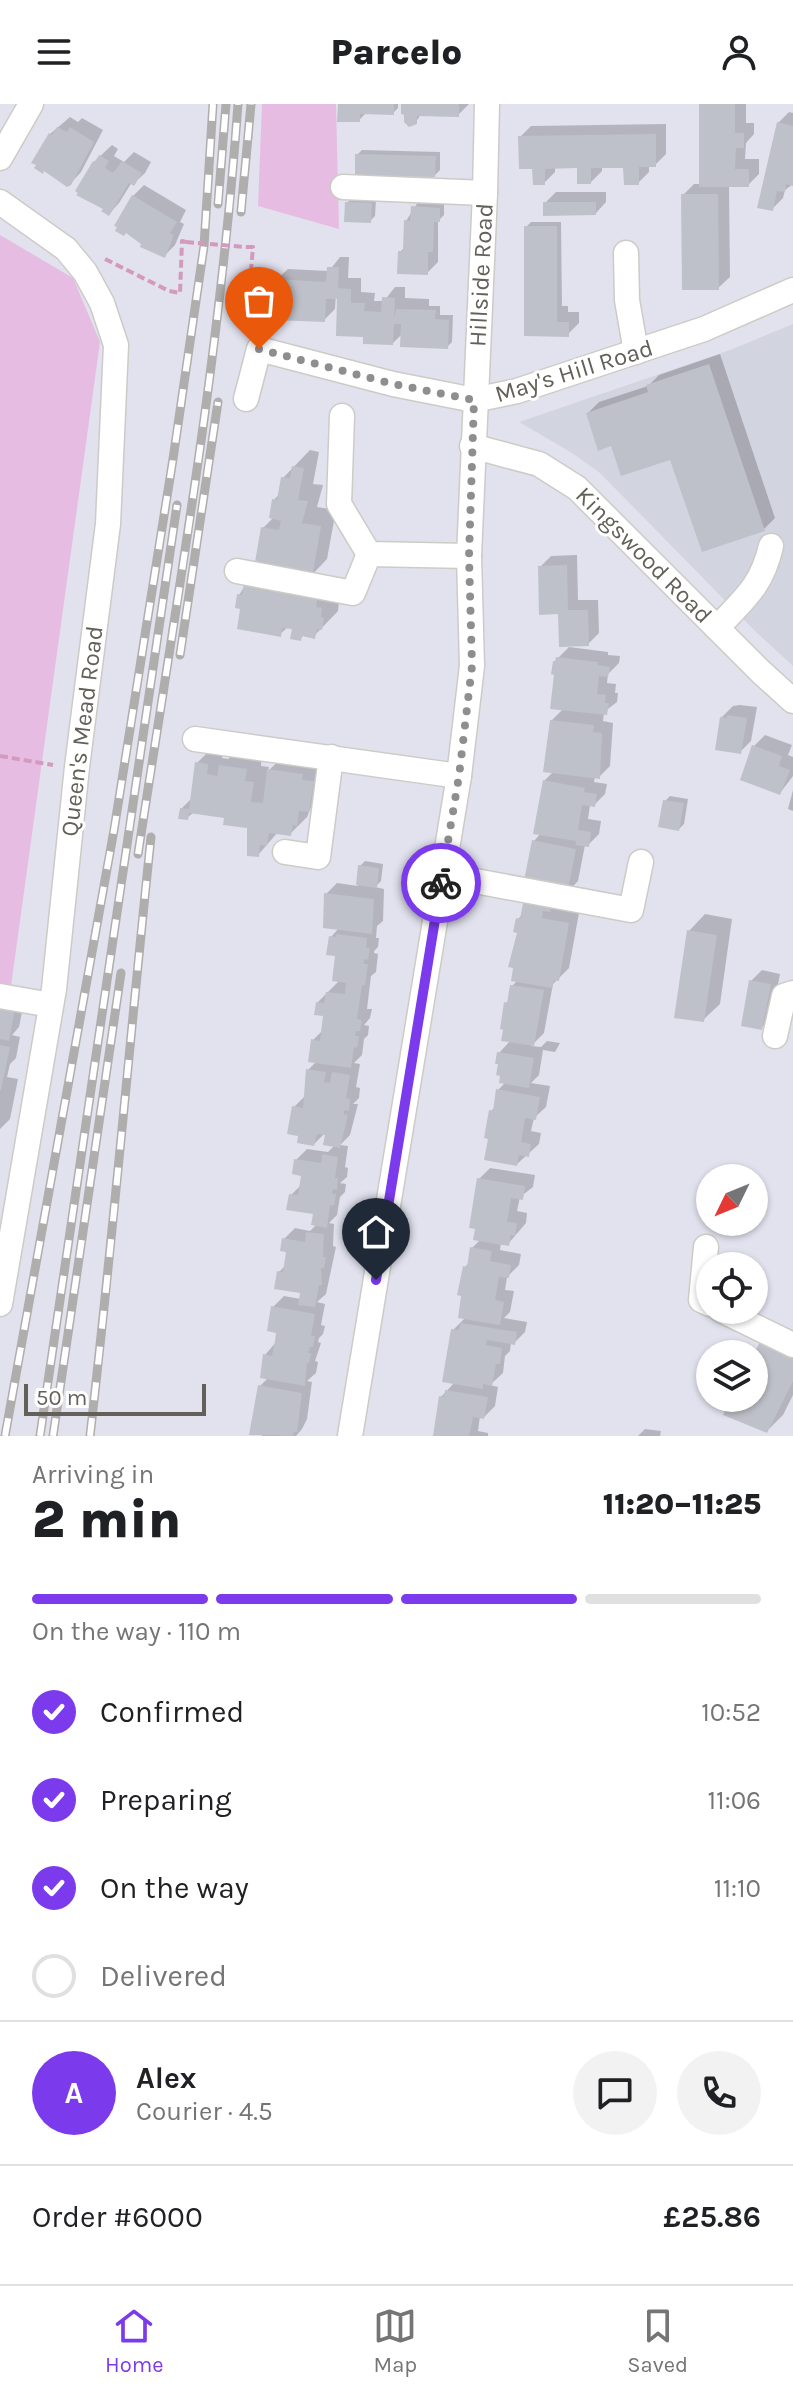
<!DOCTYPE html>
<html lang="en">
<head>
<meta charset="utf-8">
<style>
  body { margin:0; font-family:Karla,sans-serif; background:#f2f2f2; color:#202124; height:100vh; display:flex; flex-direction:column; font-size:30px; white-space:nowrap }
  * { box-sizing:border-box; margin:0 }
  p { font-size:26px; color:#757577 }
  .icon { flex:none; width:44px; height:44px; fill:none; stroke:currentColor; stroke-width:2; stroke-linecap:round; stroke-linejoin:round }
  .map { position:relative; height:1332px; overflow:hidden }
  .sheet { display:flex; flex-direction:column; background:#fff; flex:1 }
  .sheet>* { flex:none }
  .needle { width:52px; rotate:227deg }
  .buttons { position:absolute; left:696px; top:1060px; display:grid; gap:16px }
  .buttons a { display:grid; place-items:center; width:72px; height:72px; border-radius:50%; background:#fff; box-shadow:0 2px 6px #0004; font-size:40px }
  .scale { position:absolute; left:24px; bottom:20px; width:182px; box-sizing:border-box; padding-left:8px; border:4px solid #63605a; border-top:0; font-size:22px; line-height:28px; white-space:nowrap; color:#63605a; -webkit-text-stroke:6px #fff; paint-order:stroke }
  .pin { position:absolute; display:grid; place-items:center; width:68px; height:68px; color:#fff; margin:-82px -34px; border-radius:50% 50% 50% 0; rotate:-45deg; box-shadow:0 0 8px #0007 }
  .pin .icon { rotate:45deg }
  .courier { position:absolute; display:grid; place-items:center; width:80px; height:80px; margin:-40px; border:6px solid #7c3aed; border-radius:50%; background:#fff; color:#222; box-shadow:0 2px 10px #0007 }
  .headline em { font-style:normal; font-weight:800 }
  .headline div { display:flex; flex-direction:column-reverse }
  .headline { display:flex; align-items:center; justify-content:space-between; height:136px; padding:0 32px }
  h1 { font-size:52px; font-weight:800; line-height:60px }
  .bar { display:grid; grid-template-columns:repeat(4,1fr); gap:12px 8px; align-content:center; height:96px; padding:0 32px }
  .bar i { height:10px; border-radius:6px; background:#e0e0e0 }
  .bar .on { background:#7c3aed }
  .bar p { grid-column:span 4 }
  .line { display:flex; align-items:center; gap:20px; padding:0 32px; border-top:2px solid #e0e0e0 }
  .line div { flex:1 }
  .round { display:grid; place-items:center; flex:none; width:84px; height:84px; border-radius:42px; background:#f2f2f2 }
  ol { padding:0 32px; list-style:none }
  li { display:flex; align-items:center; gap:24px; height:88px }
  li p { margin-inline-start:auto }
  li .icon { padding:8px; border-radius:50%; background:#7c3aed; color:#fff; stroke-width:4 }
  li:last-child { color:#757577 }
  li i { width:44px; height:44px; border:4px solid #e0e0e0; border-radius:50% }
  header { display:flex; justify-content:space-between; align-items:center; height:104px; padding:0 32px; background:#fff; font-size:36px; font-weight:800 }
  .tabs { display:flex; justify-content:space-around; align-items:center; height:112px; border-top:2px solid #e0e0e0; background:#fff; font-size:22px; color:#757577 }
  .tabs a { display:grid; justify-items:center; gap:4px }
  .tabs .on { color:#7c3aed }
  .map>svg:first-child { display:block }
  .education { fill:#d2d4e0 }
  .green { fill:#e7bce2 }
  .shadow { fill:#0003 }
  .building { fill:#bec1c9 }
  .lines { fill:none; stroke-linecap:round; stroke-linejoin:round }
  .minor-casing { stroke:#cdcbc5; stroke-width:27 }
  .path { stroke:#d39abd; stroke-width:4; stroke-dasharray:8 4; stroke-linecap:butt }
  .minor { stroke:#fff; stroke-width:24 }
  .rail-casing { stroke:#afaead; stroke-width:9 }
  .rail { stroke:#fff; stroke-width:6; stroke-dasharray:18; stroke-linecap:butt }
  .path-bridge { stroke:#d39abd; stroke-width:4; stroke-dasharray:8 4; stroke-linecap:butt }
  .done { stroke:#8f8e8e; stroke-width:8; stroke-dasharray:0 14.4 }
  .route { stroke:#7c3aed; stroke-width:10 }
  .labels { text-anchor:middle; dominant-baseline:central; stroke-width:6; stroke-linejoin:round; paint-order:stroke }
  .street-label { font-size:24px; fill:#63605a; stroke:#fff }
</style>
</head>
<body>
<header><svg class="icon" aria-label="menu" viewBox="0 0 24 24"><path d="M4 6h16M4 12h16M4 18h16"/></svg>Parcelo<svg class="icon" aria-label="person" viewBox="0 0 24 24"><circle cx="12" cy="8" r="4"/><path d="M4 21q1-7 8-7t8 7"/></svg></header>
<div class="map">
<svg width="793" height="1332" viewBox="0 0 793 1332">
  <rect width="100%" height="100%" fill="#e1e2ee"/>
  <!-- education -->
  <path class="education" d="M793 220V562L756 528 600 369 572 349 519 318 730 246Z"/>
  <!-- green -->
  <g class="green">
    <path d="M262 0H336L339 125 258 102Z"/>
    <path d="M0 131 73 174 100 238 11 882 0 880Z"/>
  </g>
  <!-- shadow -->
  <g class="shadow">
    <path d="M340 0H398V4L393 9H366L359 16Z"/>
    <path d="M403 0H469L458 11 421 10 416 18Z"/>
    <path d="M701 0H746V19H754V30L746 39 745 55H759V70L748 81H729L730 173 718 184 683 91 694 80H701Z"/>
    <path d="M789 8 793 9V80L785 86 783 94 772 105 778 19Z"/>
    <path d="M70 13 78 18 82 14 103 26 81 68 70 80 50 30Z"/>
    <path d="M666 20V50L655 61H649V68L638 79 625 62H602V67L591 78 579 62 555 63V68L544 79 520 33 531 22Z"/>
    <path d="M112 41 118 45 114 52 124 58 134 48 151 58 145 69 134 79 132 78 119 99 109 110 94 58Z"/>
    <path d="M362 46 440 48V66L435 71 357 51Z"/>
    <path d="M144 81 186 106 180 118 184 120 175 141 164 152 133 92Z"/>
    <path d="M556 88H606V98L596 109 545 99Z"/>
    <path d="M352 94 376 95 375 112 370 117 347 99Z"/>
    <path d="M418 98 444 99V111L438 117V158L427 169 400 148 405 143 406 117Z"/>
    <path d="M531 118H561L562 202H568V208H579V219L568 230H526V123Z"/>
    <path d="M340 153H349L348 174H361V188L375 189 374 197H384L395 183H405V194L429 195V202H440V211H453L452 238 447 243 403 229 393 239 366 231 340 188H336L335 205 324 216 276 176 288 165 329 167Z"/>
    <path d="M720 250 775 414 764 425 672 353 612 340 588 309 599 298 648 282 659 271Z"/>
    <path d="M310 346 319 348 313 380 323 381 317 403 336 406 327 455 311 472 339 497 338 507 314 532 304 531 300 535 294 524 288 523 280 530 242 504 239 491 256 465 263 424 274 413V396L280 389 283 374Z"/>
    <path d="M577 451 578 496H598L599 529 588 540 560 508 540 463 551 452Z"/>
    <path d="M569 543 608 548V551L620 552 619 559 608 570 607 579 616 580 615 589H618L617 598 604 608 603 617 613 619 610 662 599 673 595 672 594 678 607 680 605 690 594 701H590L588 715 601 717 599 730 588 741H585L578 777 552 804 579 809 569 864 553 880 544 929 531 942 541 943 547 937 560 939 555 948 543 946 539 971 531 979 550 982 546 1003 534 1014 531 1027 541 1029 539 1040 517 1060 491 1007 496 1002 498 986 506 978 499 949 511 936 506 899 510 895 512 882 518 876V815L523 810 534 737 541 729 544 677 554 667 551 617 564 604 552 603 555 557Z"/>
    <path d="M740 601 757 603 751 637 740 648 722 613 733 602Z"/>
    <path d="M765 631 792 641 788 651 793 653V672L780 689 754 642Z"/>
    <path d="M214 642 224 644 222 654 228 655 237 646 262 649 261 662 269 663 268 667 286 650 329 661 307 713 290 730 278 728 258 751 249 723 226 712 194 708 187 714 181 705 192 694 197 659Z"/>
    <path d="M793 686V707L788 705Z"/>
    <path d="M670 692 688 695 684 720 679 725 665 697Z"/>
    <path d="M365 757 383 760 381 777 375 783 384 785 383 817 377 822 376 834H379L378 843 374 847V849L378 850 376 868 371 872 367 905H372L370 914 364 921 369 922 368 931 364 935 362 951 354 959 360 960 356 983 360 984 359 994 353 1000H358L350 1031 340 1041 348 1042 345 1063 348 1064 347 1073 340 1079 346 1080 345 1088 340 1093 337 1111 329 1119 334 1120 333 1142 336 1143 326 1190 317 1198 325 1200 321 1221 325 1222 323 1230 319 1234 318 1238 321 1239 315 1257 318 1258 316 1269 307 1277 312 1278 307 1315 302 1325 296 1332H262L260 1282 268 1274 265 1251 277 1237 273 1203 284 1192 301 1195 302 1188 279 1168 287 1160 289 1146 284 1135 295 1124 310 1127 317 1120 315 1108 291 1091 302 1080 304 1070 296 1056 307 1045 328 1048 335 1041 328 1026 314 1040 294 1003 306 991 308 966 316 958 313 936 323 926 325 910 318 898 340 876 337 850 331 833 339 824 326 790 337 779 358 782 360 762Z"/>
    <path d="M705 810 732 815 720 900 703 916 689 827Z"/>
    <path d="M762 866 780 870 772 913 761 924 751 877Z"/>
    <path d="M0 883 26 888 19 923 12 931 20 933 16 954 10 960 7 973 18 975 10 1015 0 1025Z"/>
    <path d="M490 1064 535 1071 533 1083 520 1093 517 1107 527 1109 526 1119 508 1140 501 1139 500 1146 521 1150 519 1161 507 1173 505 1186 514 1187 510 1208 504 1214 527 1218 525 1228 514 1239 511 1238 510 1247 505 1252 503 1269 490 1281 498 1283 495 1302 484 1313 480 1312 478 1327 488 1329V1332H438L441 1293 455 1278 453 1226 466 1213 465 1163 470 1158 472 1144 481 1135 479 1075Z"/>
    <path d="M793 1230V1291L783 1311 767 1327 734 1294H754V1253Z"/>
    <path d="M645 1325 661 1327 660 1332H638Z"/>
  </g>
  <!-- building -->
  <g class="building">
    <path d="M338 0H394V11L360 10V18H337Z"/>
    <path d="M401 0H459V13L417 12V20L409 23 404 18V11L401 10Z"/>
    <path d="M699 0H735V29H744V44H736L735 65H749V83H699Z"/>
    <path d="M777 18 793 22V82L786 80 785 88 777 87 773 107 757 104Z"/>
    <path d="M57 23 67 28 70 23 94 38 71 81 67 83 44 67 43 70 34 64 36 61 31 59 49 29 52 31Z"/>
    <path d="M656 30V63H639V81H624L623 64H591V80H577V64L545 65V81H533L532 65H519L518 32Z"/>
    <path d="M355 50 436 52 435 73 355 72Z"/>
    <path d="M99 51 109 57 105 64 113 69 122 57 142 69 134 82 129 79 109 112 101 107 103 105 76 91 78 89 75 87 93 57 95 58Z"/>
    <path d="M681 90H718L719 186H682Z"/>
    <path d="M132 91 177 118 170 129 174 131 165 154 140 143 141 140 126 129 124 132 115 127 117 123 114 122Z"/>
    <path d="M345 98 372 99 371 119 344 118Z"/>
    <path d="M543 98H596V111L543 112Z"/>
    <path d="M411 102 440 104V118H434L433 148H428V171L397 170 398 147H403L404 116 410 117Z"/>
    <path d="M524 122H557V218H569V233L524 232Z"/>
    <path d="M327 163H339L338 184 351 185V199H365L364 207 381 208 382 193 395 194 394 215 396 205 436 206 435 215 449 216 448 245 400 243 401 220H394L393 241 363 240V233L336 232 337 195H326L325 218 273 216 275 175 326 178Z"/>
    <path d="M709 260 765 427 702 448 670 356 621 372 611 342 598 347 586 309 648 288 646 281Z"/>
    <path d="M292 362 304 364 298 396 308 397 302 419 321 422 312 474 254 464 261 423 279 426 281 417 269 414 272 395 277 396 281 373 290 374Z"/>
    <path d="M567 461 568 506H588L589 542 559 543 558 510 539 511 538 462Z"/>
    <path d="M245 473 318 492 316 503 322 504 321 513 324 514 322 526 317 525 315 535 302 532 301 537 290 535 292 525 282 524 281 533 237 525 240 505 235 504 237 490 242 491Z"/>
    <path d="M556 553 598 558V561L610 563 608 573 599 572 597 590 606 591 605 599H609L607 611 550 605 554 571 551 570 553 557H555Z"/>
    <path d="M727 611 747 614 741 650 715 646 720 613 727 614Z"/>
    <path d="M550 616 594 621 593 628 602 629 600 675 543 668Z"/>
    <path d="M752 641 782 652 779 662 790 666 780 691 740 676Z"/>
    <path d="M195 658 208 660 207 670 217 672 219 661 247 665 245 677 254 678 251 698 263 699 267 665 303 670 302 676 314 677 309 708 299 707 297 722 293 721 291 732 269 729 267 742 260 741 259 753 247 752V724L223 721 224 714 189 709 188 716 178 715 180 704 189 705Z"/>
    <path d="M543 676 585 684 584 688 597 690 595 703 582 701 578 726 591 728 589 743 575 741 576 737 533 730Z"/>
    <path d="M663 696 684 699 679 727 658 723Z"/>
    <path d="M532 736 576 745 567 790 523 782Z"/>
    <path d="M358 761 379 764 377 784 356 781Z"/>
    <path d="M324 789 374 795 372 830 323 824Z"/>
    <path d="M524 794 552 799 550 808 543 807 542 814 569 819 559 877 554 876 552 884 511 877 513 864 508 863 517 829 513 828 516 814 520 815Z"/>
    <path d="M687 826 717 831 704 918 674 914Z"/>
    <path d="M336 830 367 834 366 844H370L368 856 364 855V860H368L365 881H362L357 915 362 916 360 927H356L355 932H359L357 944 354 943 351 964 308 958 311 935 320 937 323 912 314 911 316 898 324 899 326 888 345 890 346 879 332 877 335 852 326 851 329 832 336 833Z"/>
    <path d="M749 876 771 880 762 926 741 922Z"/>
    <path d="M510 881 544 886 534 942 501 937 503 926 500 925 504 898 507 899Z"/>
    <path d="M0 896 16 899 9 937 0 935Z"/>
    <path d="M0 941 10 943 1 986H0Z"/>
    <path d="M497 948 534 954 529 984 499 979 500 972 496 971 498 960H495Z"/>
    <path d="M306 965 326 968 324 978 330 979 332 968 350 971 346 994 350 995 349 1007 344 1006V1010L348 1011 340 1044 323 1041 325 1031 317 1030 314 1042 297 1039 298 1032 287 1030 292 1002 303 1004Z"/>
    <path d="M496 985 540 993 536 1016 525 1014 521 1038 531 1040 529 1053 519 1051 517 1062 484 1056 488 1035 484 1034 487 1017 489 1006 493 1007Z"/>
    <path d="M322 1050 338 1053 335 1074H338L337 1086 333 1085 332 1090H336L334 1102 330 1101 327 1124 311 1121 313 1110 286 1106 289 1090 298 1091 301 1072 292 1070 294 1055 321 1059Z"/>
    <path d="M477 1074 525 1082 523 1096 511 1094 507 1118 517 1119 515 1132 511 1131 509 1142 473 1136 475 1125 469 1124Z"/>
    <path d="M306 1128 324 1130 323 1153H326L324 1164H321L322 1181H319L315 1203 298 1201 300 1189 274 1185 277 1167 283 1168 286 1148 280 1147 282 1134 305 1138Z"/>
    <path d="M470 1143 492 1147 490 1157 511 1161 509 1174 499 1173 495 1196 504 1198 500 1221 458 1214 461 1192 457 1191 463 1162 467 1163Z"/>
    <path d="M271 1202 315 1210 311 1232H315L313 1243H310L308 1249H311L309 1260 307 1259 305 1282 260 1274 263 1250 272 1252 275 1237 276 1229 267 1227Z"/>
    <path d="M461 1219 517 1228 515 1241 487 1236 486 1241 502 1244 500 1260H496L492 1282 483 1280V1285L442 1278 451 1225 459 1226Z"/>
    <path d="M760 1238 793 1254V1277L767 1329 723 1311 731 1294H754V1249Z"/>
    <path d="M258 1281 302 1289 297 1328H294L293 1332 249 1331Z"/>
    <path d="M445 1286 488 1293 484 1315 473 1313 469 1332H433L439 1292 444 1293Z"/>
  </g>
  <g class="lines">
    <!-- minor casing -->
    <g class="minor-casing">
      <g id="minor">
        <path d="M0 54 31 0"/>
        <path d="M343 83 485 89"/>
        <path d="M0 98 66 145 85 168 102 199 116 241 108 420 77 663 54 885 0 1200"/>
        <path d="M626 149 627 196 636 248"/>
        <path d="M246 295 259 245 393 280 474 296 517 287 704 225 793 186"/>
        <path d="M342 312 339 400 369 450 469 452"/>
        <path d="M472 342 539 360 577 384 761 568 793 597"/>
        <path d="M237 467 353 489 369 450"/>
        <path d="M717 524C744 495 762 482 771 442"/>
        <path d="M195 635 459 672"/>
        <path d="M285 748 318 753 331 653"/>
        <path d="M443 771 631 806 641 758"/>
        <path d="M0 892 51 901"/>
        <path d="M775 932 784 892 793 889"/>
        <path d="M706 1143 701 1196 710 1200"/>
        <path d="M721 1206 793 1241"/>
        <path d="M350 1332 459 672 472 562 469 452 485 89 487 0"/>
      </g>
    </g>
    <!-- path -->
    <g class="path">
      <path d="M246 143H253L247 213 255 217 253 224"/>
      <path d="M105 155 169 187 180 189 182 137 186 138"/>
      <path d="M0 652 53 661"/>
    </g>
    <!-- minor -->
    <use href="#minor" class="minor"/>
    <!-- rail casing -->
    <g class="rail-casing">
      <g id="rail">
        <path d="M218 100 226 0"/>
        <path d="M241 108 251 0"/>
        <path d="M180 551 218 298"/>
        <path d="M138 750C176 501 220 252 238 0"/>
        <path d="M5 1332 114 726 173 355 204 142 213 0"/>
        <path d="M40 1332 177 401"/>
        <path d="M53 1332 121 869"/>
        <path d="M90 1332C113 1133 130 933 151 733"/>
      </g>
    </g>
    <!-- rail -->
    <use href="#rail" class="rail"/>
    <!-- path-bridge -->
    <path class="path-bridge" d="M186 138 246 143"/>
  </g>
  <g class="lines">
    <!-- done -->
    <path class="done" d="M259 245 393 280 474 296 469 452 472 562 459 672 441 779"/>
    <!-- route -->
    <path class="route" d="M376 1176 441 779"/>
  </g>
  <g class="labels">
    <!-- street labels -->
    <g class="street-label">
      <text transform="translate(481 171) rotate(-87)">Hillside Road</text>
      <text transform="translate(574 267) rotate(-17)">May's Hill Road</text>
      <text transform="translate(644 451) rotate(45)">Kingswood Road</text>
      <text transform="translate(82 627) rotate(-83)">Queen's Mead Road</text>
    </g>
  </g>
</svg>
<div class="buttons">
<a><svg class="needle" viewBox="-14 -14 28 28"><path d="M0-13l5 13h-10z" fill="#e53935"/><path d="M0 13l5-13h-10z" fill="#757577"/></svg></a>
<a><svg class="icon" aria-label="locate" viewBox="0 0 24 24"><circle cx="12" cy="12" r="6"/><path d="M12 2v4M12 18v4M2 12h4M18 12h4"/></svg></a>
<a><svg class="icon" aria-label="layers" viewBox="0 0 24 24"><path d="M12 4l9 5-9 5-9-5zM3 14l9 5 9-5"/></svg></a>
</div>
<div class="scale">50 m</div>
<div class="pin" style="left:259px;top:245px;background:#ea580c"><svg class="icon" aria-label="bag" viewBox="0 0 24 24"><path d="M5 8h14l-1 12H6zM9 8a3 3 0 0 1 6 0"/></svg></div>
<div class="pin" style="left:376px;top:1176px;background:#1f2937"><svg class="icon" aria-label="home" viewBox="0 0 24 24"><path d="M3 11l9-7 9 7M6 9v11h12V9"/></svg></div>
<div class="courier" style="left:441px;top:779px"><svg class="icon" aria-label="bike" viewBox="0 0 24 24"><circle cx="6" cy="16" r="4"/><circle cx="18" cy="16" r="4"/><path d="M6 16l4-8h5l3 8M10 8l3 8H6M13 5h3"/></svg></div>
</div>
<section class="sheet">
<div class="headline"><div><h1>2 min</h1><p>Arriving in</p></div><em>11:20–11:25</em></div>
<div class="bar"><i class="on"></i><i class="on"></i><i class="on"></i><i></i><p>On the way · 110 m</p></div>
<ol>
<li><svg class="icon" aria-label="check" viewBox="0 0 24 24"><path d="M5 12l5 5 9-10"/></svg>Confirmed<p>10:52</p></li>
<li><svg class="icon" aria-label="check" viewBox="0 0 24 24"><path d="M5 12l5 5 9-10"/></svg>Preparing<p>11:06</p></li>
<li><svg class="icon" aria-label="check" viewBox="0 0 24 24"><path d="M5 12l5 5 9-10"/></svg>On the way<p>11:10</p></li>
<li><i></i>Delivered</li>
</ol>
<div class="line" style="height:144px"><b class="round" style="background:#7c3aed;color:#fff">A</b><div><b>Alex</b><p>Courier · 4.5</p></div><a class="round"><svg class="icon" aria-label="chat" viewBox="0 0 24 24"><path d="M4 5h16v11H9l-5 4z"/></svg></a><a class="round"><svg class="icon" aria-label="phone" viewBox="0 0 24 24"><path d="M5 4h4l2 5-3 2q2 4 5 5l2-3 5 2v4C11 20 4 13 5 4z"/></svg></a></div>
<div class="line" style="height:104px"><div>Order #6000</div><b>£25.86</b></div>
</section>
<nav class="tabs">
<a class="on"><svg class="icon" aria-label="home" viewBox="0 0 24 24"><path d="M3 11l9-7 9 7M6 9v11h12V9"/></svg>Home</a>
<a><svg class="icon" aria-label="map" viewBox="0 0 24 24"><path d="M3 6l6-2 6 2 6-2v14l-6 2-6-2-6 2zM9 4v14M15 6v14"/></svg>Map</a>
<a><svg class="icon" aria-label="saved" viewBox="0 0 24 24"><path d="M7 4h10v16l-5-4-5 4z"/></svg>Saved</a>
</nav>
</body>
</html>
